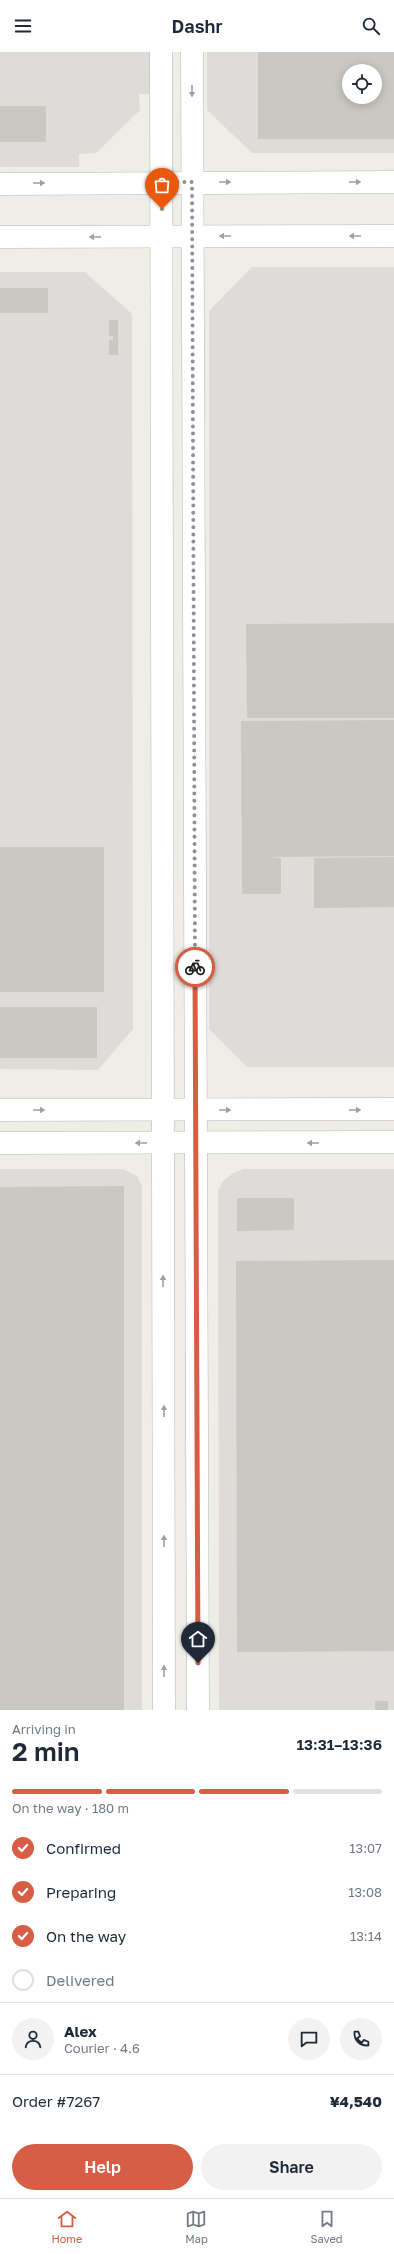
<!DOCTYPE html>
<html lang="en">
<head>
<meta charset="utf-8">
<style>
  body { margin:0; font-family:"Golos Text",sans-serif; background:#f2f2f3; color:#1f2937; height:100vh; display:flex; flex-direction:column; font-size:15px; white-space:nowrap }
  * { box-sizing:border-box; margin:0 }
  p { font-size:13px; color:#747a83 }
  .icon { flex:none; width:22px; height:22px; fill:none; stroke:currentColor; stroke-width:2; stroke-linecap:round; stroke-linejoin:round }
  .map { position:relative; height:1658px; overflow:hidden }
  .drawer { display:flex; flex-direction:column; background:#fff; flex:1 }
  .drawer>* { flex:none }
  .fabs { position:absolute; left:342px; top:12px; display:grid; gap:8px }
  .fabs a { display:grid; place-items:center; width:40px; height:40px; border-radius:50%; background:#fff; box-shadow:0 2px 10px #0003; font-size:20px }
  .pin { position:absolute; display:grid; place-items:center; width:34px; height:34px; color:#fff; margin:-41px -17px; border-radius:50% 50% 50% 0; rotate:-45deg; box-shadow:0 0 4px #0007 }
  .pin .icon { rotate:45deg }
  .courier { position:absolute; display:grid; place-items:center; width:40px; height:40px; margin:-20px; border:3px solid #d65e44; border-radius:50%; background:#fff; color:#222; box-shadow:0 1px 5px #0007 }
  .headline em { font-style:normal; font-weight:600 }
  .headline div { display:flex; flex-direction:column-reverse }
  .headline { display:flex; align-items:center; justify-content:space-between; height:68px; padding:0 12px }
  h1 { font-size:26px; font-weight:600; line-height:30px }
  .bar { display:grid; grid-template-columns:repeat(4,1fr); gap:6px 4px; align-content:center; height:48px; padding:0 12px }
  .bar i { height:5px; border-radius:3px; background:#e0e1e3 }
  .bar .active { background:#d65e44 }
  .bar p { grid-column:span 4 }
  .line { display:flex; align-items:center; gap:10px; padding:0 12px; border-top:1px solid #e0e1e3 }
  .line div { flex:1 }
  .round { display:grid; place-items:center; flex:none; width:42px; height:42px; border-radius:21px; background:#f2f2f3 }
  ol { padding:0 12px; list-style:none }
  li { display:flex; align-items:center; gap:12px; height:44px }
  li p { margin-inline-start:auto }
  li .icon { padding:4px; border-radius:50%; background:#d65e44; color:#fff; stroke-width:4 }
  li:last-child { color:#747a83 }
  li i { width:22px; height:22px; border:2px solid #e0e1e3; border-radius:50% }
  .button { display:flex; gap:8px; margin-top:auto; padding:8px 12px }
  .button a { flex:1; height:46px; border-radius:24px; background:#d65e44; color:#fff; font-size:16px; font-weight:600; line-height:46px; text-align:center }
  .button a+a { background:#f2f2f3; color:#1f2937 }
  header { display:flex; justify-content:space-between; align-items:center; height:52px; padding:0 12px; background:#fff; font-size:18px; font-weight:600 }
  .dock { display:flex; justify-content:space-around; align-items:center; height:56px; border-top:1px solid #e0e1e3; background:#fff; font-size:11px; color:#747a83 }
  .dock a { display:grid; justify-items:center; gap:2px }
  .dock .active { color:#d65e44 }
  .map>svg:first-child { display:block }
  .industrial { fill:#dddcd8; fill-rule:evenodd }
  .building { fill:#cac8c2; fill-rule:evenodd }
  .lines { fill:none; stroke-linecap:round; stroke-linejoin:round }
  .secondary-casing { stroke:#b5b7bc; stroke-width:23 }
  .secondary { stroke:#fff; stroke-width:22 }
  .oneway { fill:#9ea0a3 }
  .done { stroke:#909192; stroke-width:4; stroke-dasharray:0 7.2 }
  .route { stroke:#d65e44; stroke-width:5 }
</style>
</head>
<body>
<header><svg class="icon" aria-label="menu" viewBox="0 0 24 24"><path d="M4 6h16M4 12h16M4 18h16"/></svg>Dashr<svg class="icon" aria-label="search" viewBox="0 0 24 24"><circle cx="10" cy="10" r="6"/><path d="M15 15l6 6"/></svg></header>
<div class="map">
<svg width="394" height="1658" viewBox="0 0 394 1658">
  <rect width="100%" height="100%" fill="#eeede6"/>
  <!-- industrial -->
  <g class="industrial">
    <path d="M0 0H153L154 42H139L140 58 96 101 79 102V115H0Z"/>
    <path d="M207 0H394V101H252L207 58ZM349 19H375V45H349Z"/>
    <path d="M252 215H394V1015H247L209 977V259Z"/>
    <path d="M0 220H85L132 262 133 977 98 1018 0 1017Z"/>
    <path d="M0 1117H123L137 1124 142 1134V1658H0Z"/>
    <path d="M244 1117H394V1658H219L218 1139 223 1129 232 1122Z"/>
  </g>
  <!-- building -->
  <g class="building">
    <path d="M258 0H394V87H258ZM349 19H375V45H349Z"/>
    <rect x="0" y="54" width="46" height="36"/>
    <rect x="0" y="236" width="48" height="25"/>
    <path d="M109 268H118V303H109V288H113V284H109Z"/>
    <path d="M394 571V666H247L246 572Z"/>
    <path d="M394 668V804L268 805 281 806V842H242L241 669Z"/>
    <rect x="0" y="795" width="104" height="145"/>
    <path d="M394 805V855L314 856V806Z"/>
    <rect x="0" y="955" width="97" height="51"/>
    <path d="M124 1134V1658H0V1135Z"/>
    <path d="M237 1146H294V1178L237 1179Z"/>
    <path d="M394 1208V1599L237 1600 236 1209Z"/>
    <rect x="375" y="1649" width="13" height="9"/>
  </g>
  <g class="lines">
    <!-- secondary casing -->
    <g class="secondary-casing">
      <g id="secondary">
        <path d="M161 0 164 1658"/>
        <path d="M192 0 198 1658"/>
        <path d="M0 132 394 130"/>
        <path d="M0 185 394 184"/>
        <path d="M0 1058 394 1057"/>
        <path d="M0 1091 394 1090"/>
      </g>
    </g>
    <!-- secondary -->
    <use href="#secondary" class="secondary"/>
  </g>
  <!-- one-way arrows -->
  <defs><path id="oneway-solid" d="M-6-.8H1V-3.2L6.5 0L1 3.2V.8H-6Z"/></defs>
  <g class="oneway">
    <use href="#oneway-solid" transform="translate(192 39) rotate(90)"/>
    <use href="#oneway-solid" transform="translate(225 130)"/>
    <use href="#oneway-solid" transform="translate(355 130)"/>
    <use href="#oneway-solid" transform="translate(39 131)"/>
    <use href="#oneway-solid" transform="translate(225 184) rotate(180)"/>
    <use href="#oneway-solid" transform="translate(355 184) rotate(180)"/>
    <use href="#oneway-solid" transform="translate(95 185) rotate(180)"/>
    <use href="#oneway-solid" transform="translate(39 1058)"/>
    <use href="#oneway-solid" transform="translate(225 1058)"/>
    <use href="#oneway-solid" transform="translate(355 1058)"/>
    <use href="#oneway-solid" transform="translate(141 1091) rotate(180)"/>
    <use href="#oneway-solid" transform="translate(313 1091) rotate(180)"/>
    <use href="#oneway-solid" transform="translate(163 1229) rotate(-90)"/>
    <use href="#oneway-solid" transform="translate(164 1359) rotate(-90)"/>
    <use href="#oneway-solid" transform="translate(164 1489) rotate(-90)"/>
    <use href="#oneway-solid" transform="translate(164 1619) rotate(-90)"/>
  </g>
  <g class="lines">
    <!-- done -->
    <path class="done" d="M162 157 161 130H192L195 915"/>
    <!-- route -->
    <path class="route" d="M195 915 198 1611"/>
  </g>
</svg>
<div class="fabs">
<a><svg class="icon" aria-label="locate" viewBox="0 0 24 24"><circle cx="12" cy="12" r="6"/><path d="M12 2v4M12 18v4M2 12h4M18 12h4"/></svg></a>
</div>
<div class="pin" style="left:162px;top:157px;background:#ea580c"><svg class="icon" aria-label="bag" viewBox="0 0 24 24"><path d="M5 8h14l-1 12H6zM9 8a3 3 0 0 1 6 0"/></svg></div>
<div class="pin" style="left:198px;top:1611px;background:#1f2937"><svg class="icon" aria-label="home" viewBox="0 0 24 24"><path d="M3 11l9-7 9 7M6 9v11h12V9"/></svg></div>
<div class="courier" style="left:195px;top:915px"><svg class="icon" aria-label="bike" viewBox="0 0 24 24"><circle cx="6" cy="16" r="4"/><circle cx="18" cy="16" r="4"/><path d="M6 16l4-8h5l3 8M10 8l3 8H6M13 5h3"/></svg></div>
</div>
<section class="drawer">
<div class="headline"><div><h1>2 min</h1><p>Arriving in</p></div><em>13:31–13:36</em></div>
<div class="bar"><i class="active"></i><i class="active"></i><i class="active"></i><i></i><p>On the way · 180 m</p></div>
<ol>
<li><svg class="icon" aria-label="check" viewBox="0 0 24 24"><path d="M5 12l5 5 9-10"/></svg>Confirmed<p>13:07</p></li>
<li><svg class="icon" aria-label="check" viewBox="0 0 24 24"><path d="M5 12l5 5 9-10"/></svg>Preparing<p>13:08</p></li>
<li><svg class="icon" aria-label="check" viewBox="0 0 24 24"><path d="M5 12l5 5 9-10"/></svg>On the way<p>13:14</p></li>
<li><i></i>Delivered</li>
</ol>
<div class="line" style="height:72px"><a class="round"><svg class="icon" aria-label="person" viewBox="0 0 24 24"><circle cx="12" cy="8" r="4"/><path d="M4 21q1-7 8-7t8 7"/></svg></a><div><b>Alex</b><p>Courier · 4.6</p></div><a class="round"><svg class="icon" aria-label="chat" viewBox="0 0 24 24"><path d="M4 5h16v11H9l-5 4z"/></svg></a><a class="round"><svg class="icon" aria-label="phone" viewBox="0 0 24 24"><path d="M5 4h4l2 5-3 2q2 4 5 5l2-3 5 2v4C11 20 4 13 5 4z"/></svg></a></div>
<div class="line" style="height:52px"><div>Order #7267</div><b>¥4,540</b></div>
<div class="button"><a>Help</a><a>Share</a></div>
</section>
<nav class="dock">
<a class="active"><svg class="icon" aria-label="home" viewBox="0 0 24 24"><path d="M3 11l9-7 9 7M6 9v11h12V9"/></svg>Home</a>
<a><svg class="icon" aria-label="map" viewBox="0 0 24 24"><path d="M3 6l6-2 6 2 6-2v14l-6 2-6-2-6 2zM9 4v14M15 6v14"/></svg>Map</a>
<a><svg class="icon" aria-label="saved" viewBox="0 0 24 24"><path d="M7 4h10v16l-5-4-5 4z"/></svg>Saved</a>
</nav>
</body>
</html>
